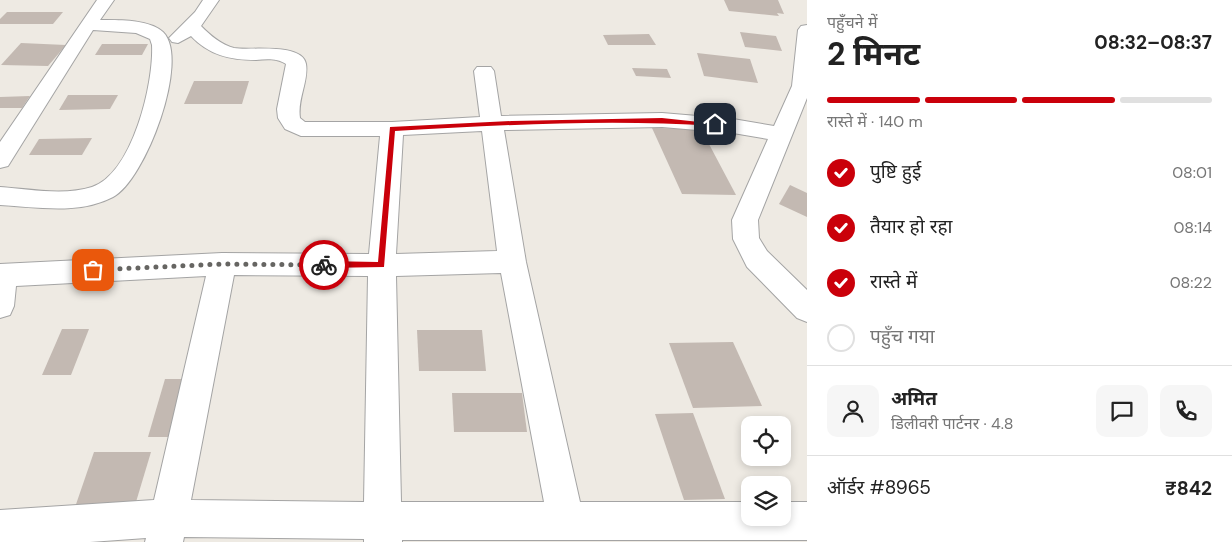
<!DOCTYPE html>
<html lang="hi">
<head>
<meta charset="utf-8">
<style>
  body { margin:0; font-family:"DM Sans","Noto Sans Devanagari",sans-serif; background:#f6f6f6; color:#222; height:100vh; display:flex; flex-direction:column; font-size:19px; white-space:nowrap }
  * { box-sizing:border-box; margin:0 }
  p { font-size:16px; color:#767676 }
  .icon { flex:none; width:28px; height:28px; fill:none; stroke:currentColor; stroke-width:2; stroke-linecap:round; stroke-linejoin:round }
  .map { position:relative; flex:1; overflow:hidden }
  .panel { display:flex; flex-direction:column; background:#fff; width:425px }
  .panel>* { flex:none }
  .controls { position:absolute; left:741px; top:416px; display:grid; gap:10px }
  .controls a { display:grid; place-items:center; width:50px; height:50px; border-radius:10px; background:#fff; box-shadow:0 2px 8px #0003; font-size:25px }
  .pin { position:absolute; display:grid; place-items:center; width:42px; height:42px; color:#fff; margin:-21px; border-radius:10px; box-shadow:0 2px 8px #0006 }
  .courier { position:absolute; display:grid; place-items:center; width:50px; height:50px; margin:-25px; border:4px solid #ca000a; border-radius:50%; background:#fff; color:#222; box-shadow:0 1px 6px #0007 }
  .overview em { font-style:normal; font-weight:700 }
  .overview div { display:flex; flex-direction:column-reverse }
  .overview { display:flex; align-items:center; justify-content:space-between; height:85px; padding:0 20px }
  h1 { font-size:32px; font-weight:700; line-height:38px }
  .bar { display:grid; grid-template-columns:repeat(4,1fr); gap:8px 5px; align-content:center; height:60px; padding:0 20px }
  .bar i { height:6px; border-radius:4px; background:#e0e0e0 }
  .bar .selected { background:#ca000a }
  .bar p { grid-column:span 4 }
  .line { display:flex; align-items:center; gap:12px; padding:0 20px; border-top:1px solid #e0e0e0 }
  .line div { flex:1 }
  .round { display:grid; place-items:center; flex:none; width:52px; height:52px; border-radius:10px; background:#f6f6f6 }
  ol { padding:0 20px; list-style:none }
  li { display:flex; align-items:center; gap:15px; height:55px }
  li p { margin-inline-start:auto }
  li .icon { padding:5px; border-radius:50%; background:#ca000a; color:#fff; stroke-width:4 }
  li:last-child { color:#767676 }
  li i { width:28px; height:28px; border:2px solid #e0e0e0; border-radius:50% }
  main { display:flex; flex:1; min-height:0 }
  .map>svg:first-child { display:block }
  .building { fill:#c3b9b2 }
  .lines { fill:none; stroke-linecap:round; stroke-linejoin:round }
  .minor-casing { stroke:#a4a4a4; stroke-width:2 }
  .minor { fill:#fff; fill-rule:evenodd }
  .route { fill:#ca000a }
  .done { stroke:#666562; stroke-width:5; stroke-dasharray:0 9 }
</style>
</head>
<body>
<main>
<div class="map">
<svg width="807" height="542" viewBox="0 0 807 542">
  <rect width="100%" height="100%" fill="#eeeae3"/>
  <!-- building -->
  <g class="building">
    <path d="M724 0H778L784 14 777 13 779 16 729 11Z"/>
    <path d="M7 12H63L53 24H0V19Z"/>
    <path d="M740 32 776 36 782 51 745 47Z"/>
    <path d="M649 34 656 45H608L603 35Z"/>
    <path d="M21 43 66 45 48 66 1 65Z"/>
    <path d="M102 44H148L142 55H95Z"/>
    <path d="M697 53 750 59 758 83 704 76Z"/>
    <path d="M632 68 667 69 671 78 636 76Z"/>
    <path d="M194 81H249L242 104H184Z"/>
    <path d="M68 95H118L110 109 59 110Z"/>
    <path d="M30 96 22 108H0V97Z"/>
    <path d="M652 128 701 129 736 195 682 194Z"/>
    <path d="M92 138 82 155H29L39 139Z"/>
    <path d="M790 185 807 193V217L779 204Z"/>
    <path d="M62 329H89L71 375H42Z"/>
    <path d="M417 330H482L486 371H419Z"/>
    <path d="M733 342 762 406 693 408 669 343Z"/>
    <path d="M165 379H196L180 437H148Z"/>
    <path d="M452 393H522L527 432H454Z"/>
    <path d="M693 413 725 499 684 500 655 414Z"/>
    <path d="M94 452H151L133 512 73 513Z"/>
  </g>
  <g class="lines">
    <!-- minor casing -->
    <g class="minor-casing">
      <g id="minor">
        <path d="M97 0H114L100 20C118 20 149 19 163 32 191 59 145 181 113 197 79 215 37 207 0 205V187C29 189 64 196 92 187 133 173 154 82 152 45L150 39 136 33 93 30 8 166 0 168V142Z"/>
        <path d="M203 0H219L201 26C210 35 221 45 234 48 249 51 302 42 306 64 309 81 297 99 300 118L305 122H392L480 117 474 71 477 67H491L494 71 501 116 662 113 733 119 774 126 792 86 798 30 801 26 807 25V98L758 220 759 238 767 251 807 290V322L797 318 747 267 733 239 732 220 768 139 733 133 662 127 504 130 526 262 580 502H750V518H782V502H807V540H402V542H364V539L184 537 183 542H145L146 538 90 542H0V510L154 500 206 276 16 286 14 306 10 315 0 318V264L222 253 369 254 380 136H301L285 129 278 118 277 109 286 64C277 58 266 59 256 60 230 60 209 55 191 36L178 43 172 42 169 38 195 12ZM482 131 497 251 396 254 403 135ZM501 273 544 502H401L396 276ZM234 275 368 276 364 502 191 500Z"/>
      </g>
    </g>
    <!-- minor -->
    <use href="#minor" class="minor"/>
  </g>
  <!-- route -->
  <path class="route" d="M662 118 718 124 715 126C608 119 501 125 395 131L384 267 324 268 320 265 324 261 378 262 390 127 512 121Z"/>
  <g class="lines">
    <!-- done -->
    <path class="done" d="M93 270 222 264 324 265"/>
  </g>
</svg>
<div class="controls">
<a><svg class="icon" aria-label="locate" viewBox="0 0 24 24"><circle cx="12" cy="12" r="6"/><path d="M12 2v4M12 18v4M2 12h4M18 12h4"/></svg></a>
<a><svg class="icon" aria-label="layers" viewBox="0 0 24 24"><path d="M12 4l9 5-9 5-9-5zM3 14l9 5 9-5"/></svg></a>
</div>
<div class="pin" style="left:93px;top:270px;background:#ea580c"><svg class="icon" aria-label="bag" viewBox="0 0 24 24"><path d="M5 8h14l-1 12H6zM9 8a3 3 0 0 1 6 0"/></svg></div>
<div class="pin" style="left:715px;top:124px;background:#1f2937"><svg class="icon" aria-label="home" viewBox="0 0 24 24"><path d="M3 11l9-7 9 7M6 9v11h12V9"/></svg></div>
<div class="courier" style="left:324px;top:265px"><svg class="icon" aria-label="bike" viewBox="0 0 24 24"><circle cx="6" cy="16" r="4"/><circle cx="18" cy="16" r="4"/><path d="M6 16l4-8h5l3 8M10 8l3 8H6M13 5h3"/></svg></div>
</div>
<section class="panel">
<div class="overview"><div><h1>2 मिनट</h1><p>पहुँचने में</p></div><em>08:32–08:37</em></div>
<div class="bar"><i class="selected"></i><i class="selected"></i><i class="selected"></i><i></i><p>रास्ते में · 140 m</p></div>
<ol>
<li><svg class="icon" aria-label="check" viewBox="0 0 24 24"><path d="M5 12l5 5 9-10"/></svg>पुष्टि हुई<p>08:01</p></li>
<li><svg class="icon" aria-label="check" viewBox="0 0 24 24"><path d="M5 12l5 5 9-10"/></svg>तैयार हो रहा<p>08:14</p></li>
<li><svg class="icon" aria-label="check" viewBox="0 0 24 24"><path d="M5 12l5 5 9-10"/></svg>रास्ते में<p>08:22</p></li>
<li><i></i>पहुँच गया</li>
</ol>
<div class="line" style="height:90px"><a class="round"><svg class="icon" aria-label="person" viewBox="0 0 24 24"><circle cx="12" cy="8" r="4"/><path d="M4 21q1-7 8-7t8 7"/></svg></a><div><b>अमित</b><p>डिलीवरी पार्टनर · 4.8</p></div><a class="round"><svg class="icon" aria-label="chat" viewBox="0 0 24 24"><path d="M4 5h16v11H9l-5 4z"/></svg></a><a class="round"><svg class="icon" aria-label="phone" viewBox="0 0 24 24"><path d="M5 4h4l2 5-3 2q2 4 5 5l2-3 5 2v4C11 20 4 13 5 4z"/></svg></a></div>
<div class="line" style="height:65px"><div>ऑर्डर #8965</div><b>₹842</b></div>
</section>
</main>
</body>
</html>
